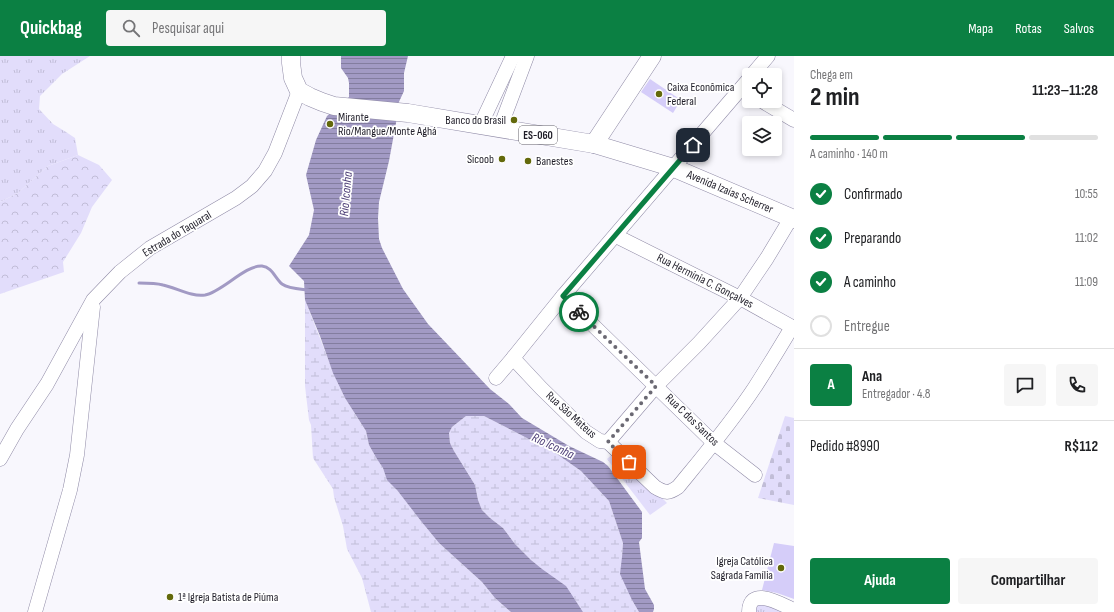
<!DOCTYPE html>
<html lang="pt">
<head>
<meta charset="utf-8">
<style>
  body { margin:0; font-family:"Sofia Sans Condensed",sans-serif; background:#f6f6f6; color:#202124; height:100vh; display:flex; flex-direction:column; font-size:15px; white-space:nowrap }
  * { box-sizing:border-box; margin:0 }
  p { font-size:13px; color:#757577 }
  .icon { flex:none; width:22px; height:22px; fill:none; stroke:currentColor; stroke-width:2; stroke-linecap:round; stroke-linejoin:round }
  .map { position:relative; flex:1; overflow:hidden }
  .drawer { display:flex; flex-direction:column; background:#fff; width:320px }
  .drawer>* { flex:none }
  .fabs { position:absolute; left:742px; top:12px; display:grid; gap:8px }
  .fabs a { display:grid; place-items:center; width:40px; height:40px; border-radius:4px; background:#fff; box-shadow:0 2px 6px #0003; font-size:20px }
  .pin { position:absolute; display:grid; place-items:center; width:34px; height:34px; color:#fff; margin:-17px; border-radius:8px; box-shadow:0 2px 6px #0006 }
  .courier { position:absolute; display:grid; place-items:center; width:40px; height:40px; margin:-20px; border:3px solid #0b8043; border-radius:50%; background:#fff; color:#222; box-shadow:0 1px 5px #0007 }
  .head em { font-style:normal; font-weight:700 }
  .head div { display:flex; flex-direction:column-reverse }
  .head { display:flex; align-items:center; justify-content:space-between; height:68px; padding:0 16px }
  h1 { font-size:26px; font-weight:700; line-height:30px }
  .bar { display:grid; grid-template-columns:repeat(4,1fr); gap:6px 4px; align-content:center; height:48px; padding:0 16px }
  .bar i { height:5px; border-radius:3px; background:#e0e0e0 }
  .bar .on { background:#0b8043 }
  .bar p { grid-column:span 4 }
  .line { display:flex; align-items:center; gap:10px; padding:0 16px; border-top:1px solid #e0e0e0 }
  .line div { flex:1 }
  .round { display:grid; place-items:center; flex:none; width:42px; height:42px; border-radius:4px; background:#f6f6f6 }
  ol { padding:0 16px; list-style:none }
  li { display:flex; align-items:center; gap:12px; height:44px }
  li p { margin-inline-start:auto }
  li .icon { padding:4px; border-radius:50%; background:#0b8043; color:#fff; stroke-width:4 }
  li:last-child { color:#757577 }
  li i { width:22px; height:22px; border:2px solid #e0e0e0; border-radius:50% }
  .cta { display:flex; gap:8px; margin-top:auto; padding:8px 16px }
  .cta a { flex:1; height:46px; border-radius:4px; background:#0b8043; color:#fff; font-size:16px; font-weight:700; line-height:46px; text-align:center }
  .cta a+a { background:#f6f6f6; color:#202124 }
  header { display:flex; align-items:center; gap:24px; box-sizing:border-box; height:56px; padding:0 20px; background:#0b8043; color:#fff }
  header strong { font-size:19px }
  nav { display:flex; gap:22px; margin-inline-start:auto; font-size:14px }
  .search { width:280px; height:36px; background:#f6f6f6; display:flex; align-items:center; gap:10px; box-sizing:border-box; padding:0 14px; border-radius:4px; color:#757577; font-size:15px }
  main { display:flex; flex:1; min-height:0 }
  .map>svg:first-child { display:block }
  .grass { fill:url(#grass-tufts) }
  .forest { fill:url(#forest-crowns) }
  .wetland { fill:url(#wetland-marsh) }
  .cemetery { fill:url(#cemetery-stones) }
  .water { fill:url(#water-rules) }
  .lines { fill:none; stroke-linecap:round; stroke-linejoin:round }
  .stream { stroke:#a29ac4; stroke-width:3 }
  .building { fill:#d5cdf9 }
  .minor-casing { stroke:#8f8aa6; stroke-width:15 }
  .major-casing { stroke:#8f8aa6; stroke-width:19 }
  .minor { stroke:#fff; stroke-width:14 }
  .major { stroke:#fff; stroke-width:18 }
  .done { stroke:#6b6973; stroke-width:4; stroke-dasharray:0 7.2 }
  .route { stroke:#0b8043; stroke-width:5 }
  .poi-dot { fill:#63690b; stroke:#fff; stroke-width:1.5 }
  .labels { text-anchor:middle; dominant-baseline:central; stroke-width:3.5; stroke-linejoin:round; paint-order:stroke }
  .shield { fill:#fff; stroke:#626168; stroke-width:1 }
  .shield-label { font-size:11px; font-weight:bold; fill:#1f1d28 }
  .poi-label { font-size:12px; fill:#1f1d28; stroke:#fff; text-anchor:start }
  .street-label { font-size:12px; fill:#1f1d28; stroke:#fff }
  .water-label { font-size:13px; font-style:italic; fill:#4e3f77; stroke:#fff }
</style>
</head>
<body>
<header>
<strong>Quickbag</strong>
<div class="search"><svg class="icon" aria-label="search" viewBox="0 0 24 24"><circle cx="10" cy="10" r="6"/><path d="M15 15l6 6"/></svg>Pesquisar aqui</div>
<nav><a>Mapa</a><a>Rotas</a><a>Salvos</a></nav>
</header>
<main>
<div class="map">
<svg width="794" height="556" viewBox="0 0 794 556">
  <defs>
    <pattern id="grass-tufts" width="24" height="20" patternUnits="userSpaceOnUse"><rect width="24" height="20" fill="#e2ddfb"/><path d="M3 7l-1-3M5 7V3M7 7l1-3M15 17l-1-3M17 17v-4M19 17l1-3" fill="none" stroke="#c1bdd7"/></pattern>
    <pattern id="forest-crowns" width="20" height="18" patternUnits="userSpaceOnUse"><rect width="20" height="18" fill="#e2ddfb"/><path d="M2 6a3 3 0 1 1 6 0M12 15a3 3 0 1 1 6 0" fill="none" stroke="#c1bdd7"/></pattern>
    <pattern id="wetland-marsh" width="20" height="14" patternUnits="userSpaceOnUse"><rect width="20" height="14" fill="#e2ddfb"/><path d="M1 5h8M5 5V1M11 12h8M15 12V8" fill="none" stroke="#c1bdd7"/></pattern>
    <pattern id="cemetery-stones" width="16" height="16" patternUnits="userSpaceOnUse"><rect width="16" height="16" fill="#e2ddfb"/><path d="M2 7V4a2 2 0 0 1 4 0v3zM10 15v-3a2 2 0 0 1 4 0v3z" fill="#c1bdd7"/></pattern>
    <pattern id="water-rules" width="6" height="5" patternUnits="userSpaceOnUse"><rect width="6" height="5" fill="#a29ac4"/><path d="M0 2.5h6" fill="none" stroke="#837d9f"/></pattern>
  </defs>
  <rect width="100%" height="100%" fill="#f8f7fd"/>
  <!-- grass -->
  <g class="grass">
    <path d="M0 0H90L62 18 40 40 39 53 53 68 66 76 75 82 78 99 48 110 18 137 0 146Z"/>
    <path d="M616 395 667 447 650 459 607 403Z"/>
    <path d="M757 546 791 556H753Z"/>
  </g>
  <!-- forest -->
  <path class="forest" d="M78 99 99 109 112 124 92 151 81 177 63 206 64 216 0 238V146L18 137 48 110Z"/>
  <!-- wetland -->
  <g class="wetland">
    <path d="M305 244 336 323 345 342 366 375 369 389 383 412 386 420 439 487 482 526 495 542 511 556H371L362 522 347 493 343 470 334 441 333 433 313 402 311 369 309 364 305 330Z"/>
    <path d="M466 360H484L554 396 581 415 609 445 623 487 622 501 632 544 639 556H583L575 544 531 504 515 488 503 472 490 462 482 454 478 444 475 429 454 395 450 387 449 377 452 371Z"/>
  </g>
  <!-- cemetery -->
  <path class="cemetery" d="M785 360 794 362V449L758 442Z"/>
  <!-- water -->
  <path class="water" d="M341 0H408L404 17V35L398 48 396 67 389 105 379 146 378 162 379 183 382 192 403 233 428 268 490 333 509 348 522 362 569 390 603 406 608 410 642 456V482L639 486 645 533 654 549V553L653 556H639L632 544 620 518 622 501 623 487 609 445 581 415 554 396 484 360H466L452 371 449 377 450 387 454 395 475 429 478 444 482 454 490 462 503 472 515 488 531 504 542 513 566 530 583 556H511L495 542 482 526 439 487 421 465 397 434 387 424 383 412 377 403 369 389 366 375 345 342 333 317 320 280 305 244 304 225 289 210 309 179 314 154 306 119 316 84 327 60 349 41V27L348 22 341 12Z"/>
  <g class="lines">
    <!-- stream -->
    <path class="stream" d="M139 227C147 227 156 227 163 229 177 232 191 241 205 239 222 236 245 209 262 210 272 211 275 222 282 228 289 233 300 233 308 234"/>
  </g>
  <!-- building -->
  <g class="building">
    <path d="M650 23 681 44 673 57 641 36Z"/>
    <path d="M774 487 794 490V543L777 537 762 534Z"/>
  </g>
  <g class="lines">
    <!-- minor casing -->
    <g class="minor-casing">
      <g id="minor">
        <path d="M752 19 768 0"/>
        <path d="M762 45 794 64"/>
        <path d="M481 68 513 0"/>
        <path d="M500 72 527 0"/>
        <path d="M616 180 740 242 794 272"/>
        <path d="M563 240 714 387 755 419"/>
        <path d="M513 302 541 332 586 376 600 385 608 386 655 431C665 437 668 438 678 431 705 398 732 366 755 331 768 311 780 291 792 271"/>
        <path d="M496 322 513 302 563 240 749 23"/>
        <path d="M608 386 656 330 699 287 740 242 767 202 791 162"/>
        <path d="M0 403 17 373 47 328 93 244 120 216 150 192 236 142 252 130 265 115 275 97 299 35"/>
        <path d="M35 556 70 434 77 399 93 251"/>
        <path d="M749 556C749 529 781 548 794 554"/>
      </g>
    </g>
    <!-- major casing -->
    <g class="major-casing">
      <g id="major">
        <path d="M291 0V7L293 22 299 35 310 41 322 46 334 50 408 57 594 88 674 112 794 163"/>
        <path d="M594 88 652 0"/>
      </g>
    </g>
    <!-- minor -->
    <use href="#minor" class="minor"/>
    <!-- major -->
    <use href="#major" class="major"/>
  </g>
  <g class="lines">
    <!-- done -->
    <path class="done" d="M579 256 656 330 608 386 629 406"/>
    <!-- route -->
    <path class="route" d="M579 256 563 240 693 89"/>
  </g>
  <!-- markers -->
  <g class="poi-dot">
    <circle cx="659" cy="38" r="4"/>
    <circle cx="514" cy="64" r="4"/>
    <circle cx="330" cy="68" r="4"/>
    <circle cx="502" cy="103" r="4"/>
    <circle cx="528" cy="105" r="4"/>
    <circle cx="781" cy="512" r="4"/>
    <circle cx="170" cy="541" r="4"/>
  </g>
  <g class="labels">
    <!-- shield labels -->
    <rect class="shield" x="519" y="70" width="38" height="18" rx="3"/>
    <g class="shield-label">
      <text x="538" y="79">ES-060</text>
    </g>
    <!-- poi labels -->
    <g class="poi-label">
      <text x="667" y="31">Caixa Econômica<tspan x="667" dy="14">Federal</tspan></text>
      <text x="338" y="61">Mirante<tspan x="338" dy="14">Rio/Mangue/Monte Aghá</tspan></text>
      <text x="506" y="64" text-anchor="end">Banco do Brasil</text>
      <text x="494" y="103" text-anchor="end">Sicoob</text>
      <text x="536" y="105">Banestes</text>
      <text x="773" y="505" text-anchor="end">Igreja Católica<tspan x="773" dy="14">Sagrada Família</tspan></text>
      <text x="178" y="541">1ª Igreja Batista de Piúma</text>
    </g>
    <!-- street labels -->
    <g class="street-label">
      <text transform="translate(730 136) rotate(23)">Avenida Izaías Scherrer</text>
      <text transform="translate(177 178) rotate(-31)">Estrada do Taquaral</text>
      <text transform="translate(705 225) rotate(27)">Rua Herminia C. Gonçalves</text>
      <text transform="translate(571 359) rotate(42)">Rua São Mateus</text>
      <text transform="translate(692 364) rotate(44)">Rua C dos Santos</text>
    </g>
    <!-- water labels -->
    <g class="water-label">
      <text transform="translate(346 138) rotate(-85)">Rio Iconha</text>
      <text transform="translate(553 390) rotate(25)">Rio Iconha</text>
    </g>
  </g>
</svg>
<div class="fabs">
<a><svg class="icon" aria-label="locate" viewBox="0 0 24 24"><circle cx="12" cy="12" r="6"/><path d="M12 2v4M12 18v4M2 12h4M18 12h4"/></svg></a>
<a><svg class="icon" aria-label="layers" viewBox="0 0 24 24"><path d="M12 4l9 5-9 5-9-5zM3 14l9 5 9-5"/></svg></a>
</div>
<div class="pin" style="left:629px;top:406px;background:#ea580c"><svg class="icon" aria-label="bag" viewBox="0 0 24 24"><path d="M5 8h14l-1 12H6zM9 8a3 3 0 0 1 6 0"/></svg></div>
<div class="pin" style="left:693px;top:89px;background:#1f2937"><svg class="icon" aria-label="home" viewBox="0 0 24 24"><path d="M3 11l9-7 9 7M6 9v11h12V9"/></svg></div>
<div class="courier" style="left:579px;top:256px"><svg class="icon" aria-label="bike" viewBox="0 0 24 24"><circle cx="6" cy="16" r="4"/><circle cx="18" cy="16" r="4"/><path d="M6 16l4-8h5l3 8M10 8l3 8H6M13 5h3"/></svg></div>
</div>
<section class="drawer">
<div class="head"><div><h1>2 min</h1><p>Chega em</p></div><em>11:23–11:28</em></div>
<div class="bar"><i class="on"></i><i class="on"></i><i class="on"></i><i></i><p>A caminho · 140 m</p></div>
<ol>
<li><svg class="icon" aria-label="check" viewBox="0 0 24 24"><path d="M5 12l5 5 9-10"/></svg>Confirmado<p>10:55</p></li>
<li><svg class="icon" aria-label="check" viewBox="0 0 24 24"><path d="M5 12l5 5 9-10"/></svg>Preparando<p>11:02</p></li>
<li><svg class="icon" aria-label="check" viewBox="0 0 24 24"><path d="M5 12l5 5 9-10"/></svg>A caminho<p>11:09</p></li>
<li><i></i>Entregue</li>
</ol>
<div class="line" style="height:72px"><b class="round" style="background:#0b8043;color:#fff">A</b><div><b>Ana</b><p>Entregador · 4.8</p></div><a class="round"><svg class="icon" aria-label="chat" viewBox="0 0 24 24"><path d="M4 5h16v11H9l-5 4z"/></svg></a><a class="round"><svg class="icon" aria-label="phone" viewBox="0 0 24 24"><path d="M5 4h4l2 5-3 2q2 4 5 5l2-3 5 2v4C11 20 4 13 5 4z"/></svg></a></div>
<div class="line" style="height:52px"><div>Pedido #8990</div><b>R$112</b></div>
<div class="cta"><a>Ajuda</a><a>Compartilhar</a></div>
</section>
</main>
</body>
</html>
